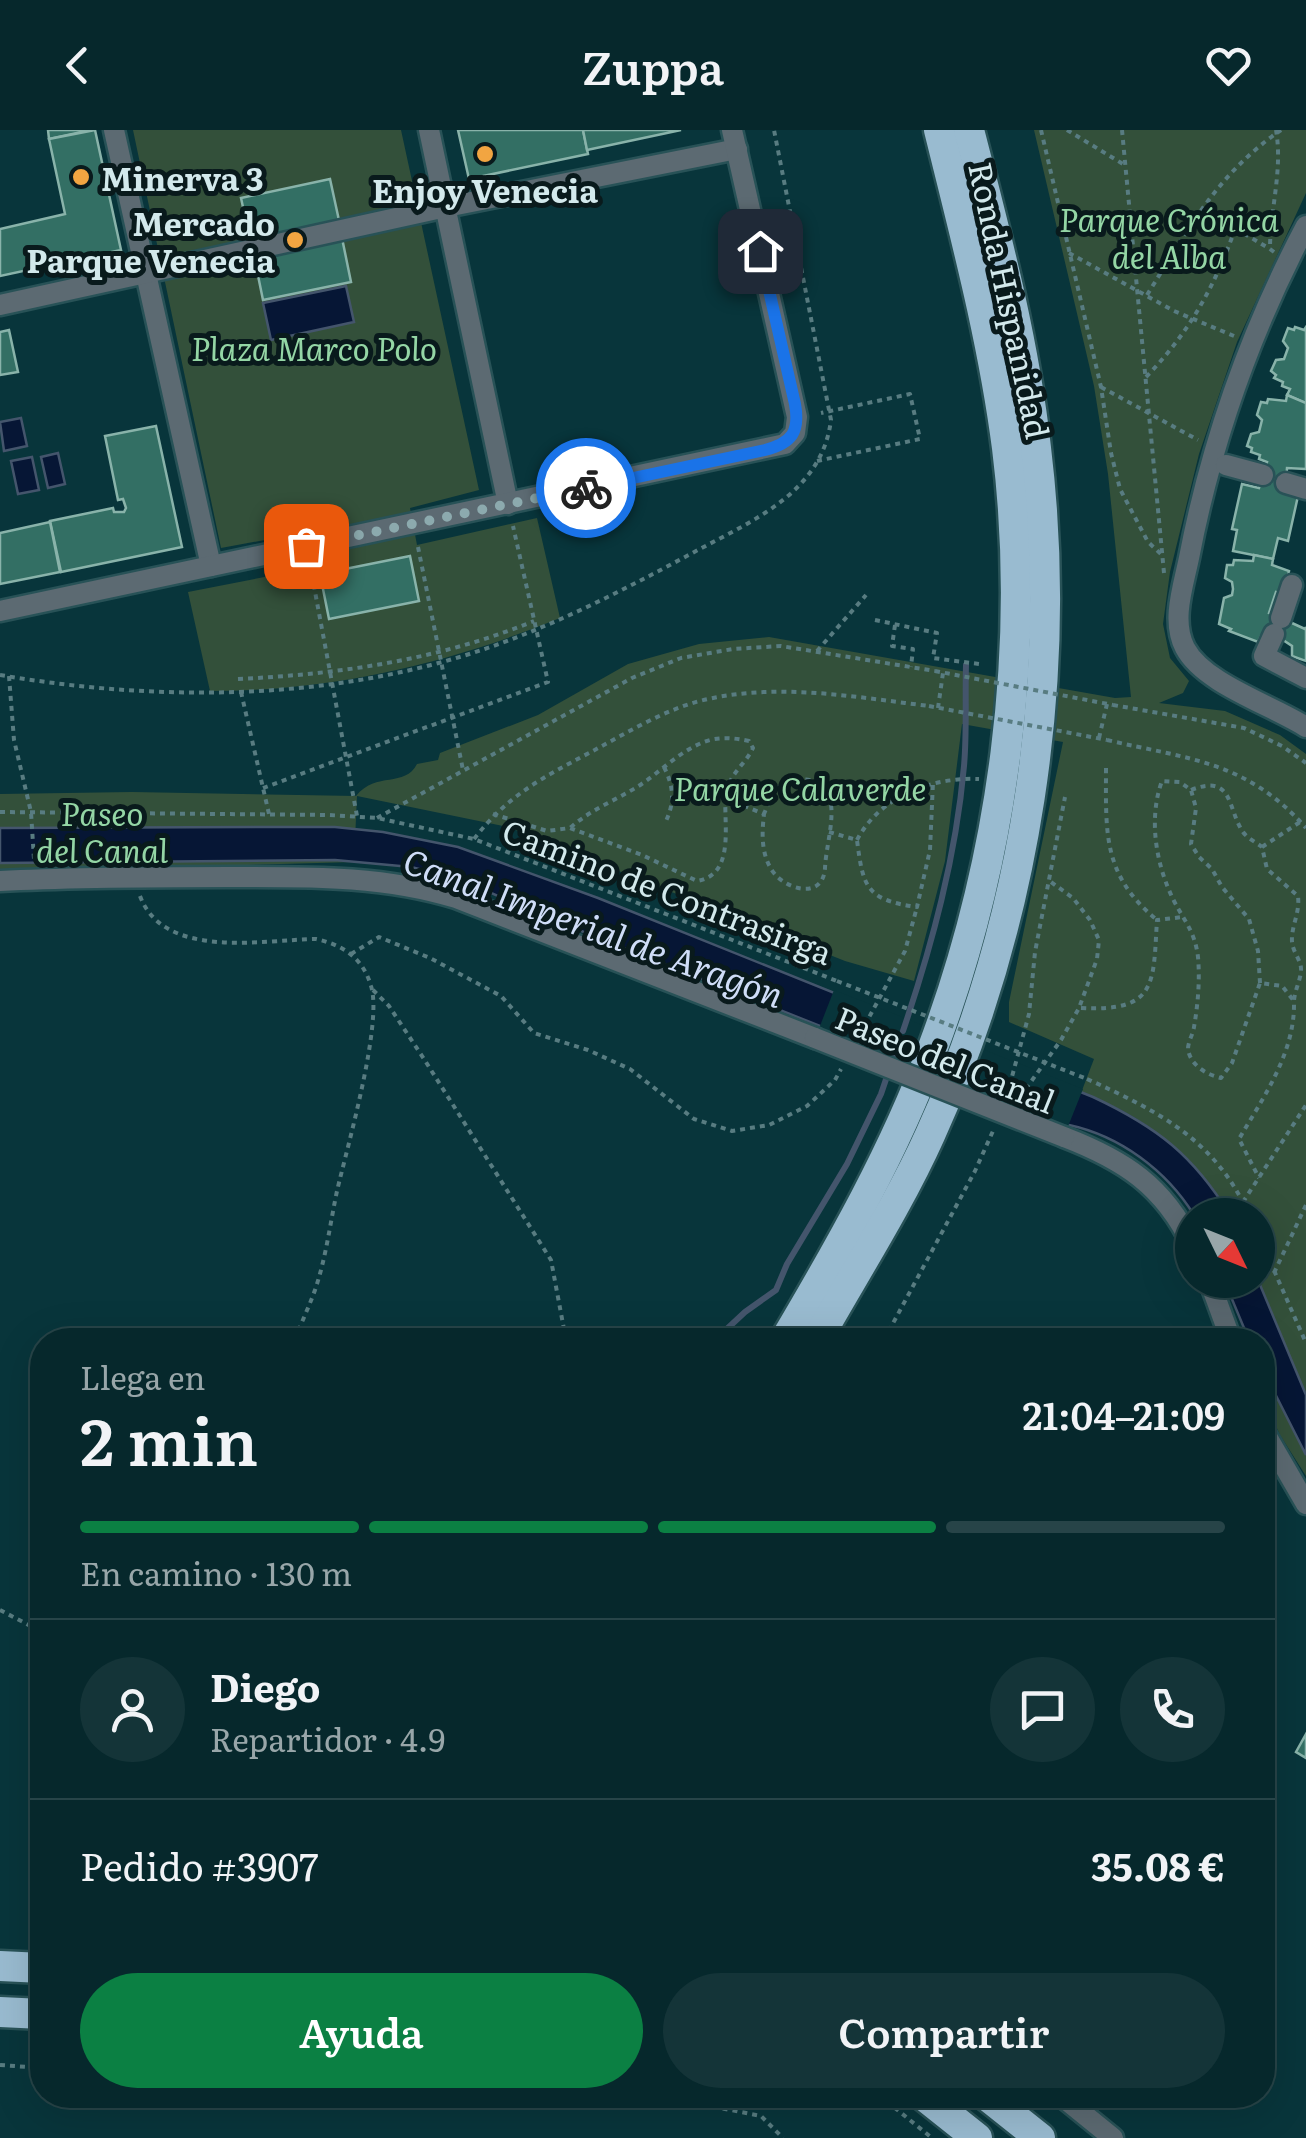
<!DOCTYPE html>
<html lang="es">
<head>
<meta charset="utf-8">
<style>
  body { margin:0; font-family:Literata,serif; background:#143438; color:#f1f3f6; height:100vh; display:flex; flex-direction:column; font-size:38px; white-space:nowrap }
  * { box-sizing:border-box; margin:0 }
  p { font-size:32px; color:#98a6a9 }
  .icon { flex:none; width:55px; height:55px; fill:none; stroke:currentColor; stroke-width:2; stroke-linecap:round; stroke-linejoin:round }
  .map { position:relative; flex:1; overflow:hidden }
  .drawer { position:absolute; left:30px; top:1198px; width:1245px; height:780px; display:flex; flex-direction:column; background:#06282c; border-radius:40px; box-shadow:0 10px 40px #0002,0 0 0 2px #274448 }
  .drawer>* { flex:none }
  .needle { width:65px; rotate:133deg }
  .controls { position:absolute; left:1175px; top:1068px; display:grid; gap:20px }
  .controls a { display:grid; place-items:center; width:100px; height:100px; border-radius:50%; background:#06282c; box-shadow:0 10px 40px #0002,0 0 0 2px #274448; font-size:50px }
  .pin { position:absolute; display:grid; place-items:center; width:85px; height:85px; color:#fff; margin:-42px; border-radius:20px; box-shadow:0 5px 15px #0006 }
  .courier { position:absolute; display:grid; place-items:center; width:100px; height:100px; margin:-50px; border:8px solid #1a73e8; border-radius:50%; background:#fff; color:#222; box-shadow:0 2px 12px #0007 }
  .head em { font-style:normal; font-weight:600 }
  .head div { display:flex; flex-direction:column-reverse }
  .head { display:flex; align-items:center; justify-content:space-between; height:170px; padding:0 50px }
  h1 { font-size:65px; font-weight:600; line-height:75px }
  .bar { display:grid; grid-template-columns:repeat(4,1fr); gap:15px 10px; align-content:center; height:120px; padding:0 50px }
  .bar i { height:12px; border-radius:8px; background:#274448 }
  .bar .on { background:#0b8043 }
  .bar p { grid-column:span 4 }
  .line { display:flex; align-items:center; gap:25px; padding:0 50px; border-top:2px solid #274448 }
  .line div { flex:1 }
  .round { display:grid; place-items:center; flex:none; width:105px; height:105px; border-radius:52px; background:#143438 }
  .button { display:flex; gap:20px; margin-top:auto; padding:20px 50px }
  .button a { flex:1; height:115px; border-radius:60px; background:#0b8043; color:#fff; font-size:40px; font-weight:600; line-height:115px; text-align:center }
  .button a+a { background:#143438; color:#f1f3f6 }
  header { display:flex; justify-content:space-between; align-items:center; height:130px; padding:0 50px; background:#06282c; font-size:45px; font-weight:600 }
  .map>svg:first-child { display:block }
  .green { fill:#33503a }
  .water { fill:#061635; stroke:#44556c; stroke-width:2.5 }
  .pier { fill:#08353b }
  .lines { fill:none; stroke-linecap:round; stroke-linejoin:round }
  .stream { stroke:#44556c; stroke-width:6 }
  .building { fill:#336f64; stroke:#89b3aa; stroke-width:2.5 }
  .minor-casing { stroke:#285257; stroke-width:25 }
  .highway-casing { stroke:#285257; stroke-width:35 }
  .path { stroke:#587c81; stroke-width:4; stroke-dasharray:5 5; stroke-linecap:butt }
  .minor { stroke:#5c6a72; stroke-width:20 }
  .highway { stroke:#99bbd0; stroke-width:30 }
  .minor-bridge-casing { stroke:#285257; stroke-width:25; stroke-linecap:butt }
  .path-bridge { stroke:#587c81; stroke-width:4; stroke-dasharray:5 5; stroke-linecap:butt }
  .minor-bridge { stroke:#5c6a72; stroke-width:20 }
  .done { stroke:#8caaae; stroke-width:10; stroke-dasharray:0 18 }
  .route { stroke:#1a73e8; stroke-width:12 }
  .poi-dot { fill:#f2a541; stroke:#091a1c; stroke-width:4 }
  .labels { text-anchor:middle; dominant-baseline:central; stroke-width:10; stroke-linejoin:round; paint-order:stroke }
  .poi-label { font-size:32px; font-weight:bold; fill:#d3e9ec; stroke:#091a1c; text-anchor:start }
  .park-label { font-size:32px; font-style:italic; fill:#94d6a5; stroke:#091a1c }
  .street-label { font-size:32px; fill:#d3e9ec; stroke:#091a1c }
  .water-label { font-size:35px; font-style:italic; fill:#cfddf7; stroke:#091a1c }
</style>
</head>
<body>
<header><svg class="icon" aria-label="back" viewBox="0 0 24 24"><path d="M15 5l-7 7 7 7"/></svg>Zuppa<svg class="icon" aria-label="heart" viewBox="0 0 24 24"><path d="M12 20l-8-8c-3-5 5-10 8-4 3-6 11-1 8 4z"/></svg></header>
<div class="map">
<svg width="1306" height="2008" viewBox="0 0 1306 2008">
  <rect width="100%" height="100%" fill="#08353b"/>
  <!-- green -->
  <g class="green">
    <path d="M133 0H401L479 360 410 378 417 415 537 388 560 488C448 534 331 561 210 561L188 462 311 438 303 403 221 418Z"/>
    <path d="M1034 0H1306V63L1237 212 1199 324 1170 442 1163 494 1170 528 1189 551 1183 563 1159 573 1225 581 1280 605 1306 624V1346L1280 1305 1263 1268 1266 1171 1258 1150V1085H1230C1194 1028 1146 984 1081 963L1094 929 1009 892V872L1063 612 962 594 945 731 914 851 845 831 508 697 357 666 354 732 0 742V664L132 662 356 666C376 641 405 658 417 634L438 630 440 623 538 585 628 534 699 514 769 507 1115 568 1131 567 1108 344 1094 256Z"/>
  </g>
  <!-- water -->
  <g class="water">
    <path d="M346 156 354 192 271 210 263 173Z"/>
    <path d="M21 288 27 316 4 321 0 292Z"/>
    <path d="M58 323 65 354 48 358 41 327Z"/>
    <path d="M32 327 39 360 18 364 11 331Z"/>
    <path d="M272 697H335L383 702 458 717 598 768 1093 967C1157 997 1193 1025 1230 1085H1194C1166 1040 1120 1006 1069 995L536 783 460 749 411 737 335 730 0 733V698Z"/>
    <path d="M1224 1150H1258L1306 1265V1325L1263 1240 1262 1210H1249Z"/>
  </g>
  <!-- pier -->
  <path class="pier" d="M834 860 1083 959 1067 999 818 901Z"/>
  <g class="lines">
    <!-- stream -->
    <g class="stream">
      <path d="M903 901C932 815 956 727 964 636 967 603 965 569 966 535"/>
      <path d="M715 1210 745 1182 776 1160 787 1134 847 1034 881 964 897 917"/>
    </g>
  </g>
  <!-- building -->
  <g class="building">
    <path d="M48 0H91L49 9Z"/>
    <path d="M95 0 121 120 0 146V99L65 84 49 9Z"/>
    <path d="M458 0H583L588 24 469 49Z"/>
    <path d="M583 0H681L587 20Z"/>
    <path d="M330 49 340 95 251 114 241 68Z"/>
    <path d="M342 108 351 152 263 170 254 126Z"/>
    <path d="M1295 197 1304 200 1306 197V273L1287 265 1290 259 1282 256 1283 252 1274 248 1276 245 1271 241 1276 230 1284 229 1288 218 1283 211 1288 198 1294 200Z"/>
    <path d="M9 200 18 242 0 245V202Z"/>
    <path d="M1287 265 1306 273V339L1287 338 1286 353 1263 345 1267 332 1259 329 1260 325 1251 322 1252 318 1247 316 1251 304 1259 302 1262 290 1257 285 1261 272 1267 273 1268 269 1286 271Z"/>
    <path d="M156 296 182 417 61 442 50 391 113 378 114 382H124L126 378 123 369 118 370 105 306Z"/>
    <path d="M1263 345 1286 353 1283 363 1298 366 1288 411 1278 408 1273 429 1233 421 1237 400 1232 399 1242 354 1259 358Z"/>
    <path d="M50 392 60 442 0 454V403Z"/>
    <path d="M1254 425 1273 429 1272 435 1289 441 1288 446 1291 447 1285 464 1276 462 1269 483 1281 488 1265 508 1261 506 1258 512 1229 501 1231 499 1219 494 1224 468 1232 465 1233 459 1232 452 1225 448 1227 435H1233L1234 430 1253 431Z"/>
    <path d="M410 426 419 471 329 489 320 444Z"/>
    <path d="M1281 488 1305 499 1306 497V531L1292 526V516L1274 504Z"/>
    <path d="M1306 1604V1628L1296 1622Z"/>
  </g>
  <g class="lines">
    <!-- minor casing -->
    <g class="minor-casing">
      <g id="minor">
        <path d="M114 0 211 436"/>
        <path d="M429 0 508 374"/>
        <path d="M1306 96C1251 200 1211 313 1189 428 1183 457 1171 491 1185 518 1204 554 1272 575 1306 597"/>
        <path d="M0 175 446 77 737 19"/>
        <path d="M1226 335 1263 345"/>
        <path d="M1286 353 1306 359"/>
        <path d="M0 481 785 314 795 303 797 287 732 0"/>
        <path d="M1281 488 1292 455"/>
        <path d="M1274 504 1264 526 1306 548"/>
        <path d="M0 751C76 747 153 747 229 747 307 747 381 745 456 768L815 908"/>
        <path d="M1064 1007C1124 1030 1164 1056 1192 1115"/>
        <path d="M1209 1150 1231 1210"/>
        <path d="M1262 1298 1306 1374"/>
        <path d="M1060 1965 1113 2008"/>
      </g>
    </g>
    <!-- highway casing -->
    <g class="highway-casing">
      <g id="highway">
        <path d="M785 1210C840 1117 894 1022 932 920 1003 732 1032 518 1007 318 993 210 965 105 939 0"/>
        <path d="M817 1210C854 1144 899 1074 930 1005 1026 794 1064 548 1036 318 1024 210 996 105 969 0"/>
        <path d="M0 1836 42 1838"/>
        <path d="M0 1882 42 1884"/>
        <path d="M923 1965 977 2008"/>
        <path d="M986 1965 1040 2008"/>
      </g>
    </g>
    <!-- path -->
    <g class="path">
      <path d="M1041 0 1101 257 1111 323 1120 359 1148 412 1162 425"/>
      <path d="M1067 0 1123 34"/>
      <path d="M1122 0 1164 443"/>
      <path d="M1201 78 1270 119"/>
      <path d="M1274 122 1270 119C1270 79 1283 41 1276 0"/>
      <path d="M1069 123 1174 181 1234 206"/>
      <path d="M1147 165C1187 101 1217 44 1281 0"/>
      <path d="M1146 247C1189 203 1215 156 1235 99"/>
      <path d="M1101 257 1198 310"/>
      <path d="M817 331 920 309 910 264 821 283"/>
      <path d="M418 417 463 640"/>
      <path d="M310 435 357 686"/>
      <path d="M875 490 937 503 933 528 979 534"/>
      <path d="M895 495 892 516 913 519 911 537"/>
      <path d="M817 521 866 465"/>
      <path d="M0 545C141 569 291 571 431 535 525 511 611 467 696 421 754 390 822 362 831 290L774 0"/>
      <path d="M9 546 14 610 31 682 34 729"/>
      <path d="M238 549C341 544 438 530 534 491"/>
      <path d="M241 562 269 684"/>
      <path d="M1113 575 1244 598 1282 616 1306 633"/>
      <path d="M938 578 943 543"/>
      <path d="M1099 608 1107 574"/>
      <path d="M1107 610C1188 629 1247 631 1306 698"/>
      <path d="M664 637C674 657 675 673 665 693"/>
      <path d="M1106 638C1106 702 1102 745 1157 790"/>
      <path d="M263 658 548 552 513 396"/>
      <path d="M1191 660C1234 643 1227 679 1243 702 1247 708 1257 713 1262 717L1267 739 1298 766C1300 784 1291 796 1292 812 1293 823 1302 831 1301 841 1300 852 1294 862 1294 872 1295 923 1264 966 1239 1009L1259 1048"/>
      <path d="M725 668 764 684C762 701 761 721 770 737 781 759 823 772 825 738 826 716 835 690 830 669 825 646 794 645 779 657 771 664 768 675 764 684"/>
      <path d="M0 682 329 685 377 688 474 709 837 851"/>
      <path d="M493 684 547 701 570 698 642 725 697 751C740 744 720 682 727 659 732 642 746 633 753 618L749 611C735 608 723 607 710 610 682 618 661 642 637 657 614 671 590 680 570 698"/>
      <path d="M377 688 632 548 681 528 733 519 781 516 935 541"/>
      <path d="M829 702 857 710C863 757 866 770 917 777L930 720 933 652"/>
      <path d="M474 709C508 665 542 648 589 623 627 603 666 578 708 569 781 553 855 567 929 576"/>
      <path d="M857 710C880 666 932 647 979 649"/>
      <path d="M1262 717 1300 692"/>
      <path d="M140 766C164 830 262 810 316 809 343 815 363 828 371 856 383 893 347 1018 337 1061 330 1094 326 1128 315 1160 309 1177 301 1193 295 1210"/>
      <path d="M351 824 379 807 430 828 501 866 534 903 588 920 630 939 694 989 732 1001 769 995 807 976 835 950 841 939"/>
      <path d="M1260 853 1258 821 1249 789 1222 757 1212 739 1199 727 1191 714 1196 678 1191 660 1180 652 1162 651C1148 689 1156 735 1174 771 1185 792 1195 802 1198 827 1200 850 1198 874 1194 897 1193 904 1188 912 1188 919 1190 935 1207 945 1221 948L1232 933 1260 853 1282 856 1294 871"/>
      <path d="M373 860 389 876 424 929 551 1130 566 1210"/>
      <path d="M1081 878C1158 882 1153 853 1157 790L1183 787"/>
      <path d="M860 904 905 821 917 777"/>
      <path d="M1087 949C1158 981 1216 1010 1249 1085"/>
      <path d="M1007 965 1029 884 1035 822 1065 667"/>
      <path d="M1020 967 1061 910 1079 878 1097 829 1099 810 1090 790 1073 768 1051 752"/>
      <path d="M1243 1072 1306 975"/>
      <path d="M1258 1104 1306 1213"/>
      <path d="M1274 1143 1306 1075"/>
      <path d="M884 1210 975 1041 993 1001"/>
      <path d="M0 1480 42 1502"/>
      <path d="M0 1935 42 1938"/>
      <path d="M360 1965 423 1975 459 1965"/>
      <path d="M654 1965 761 1986 783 2008"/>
      <path d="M879 1965 932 2008"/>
    </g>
    <!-- minor -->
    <use href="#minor" class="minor"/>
    <!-- highway -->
    <use href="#highway" class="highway"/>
    <!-- minor-bridge casing -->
    <g class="minor-bridge-casing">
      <path id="minor-bridge" d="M815 908 1064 1007"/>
    </g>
    <!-- path-bridge -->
    <g class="path-bridge">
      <path d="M935 541 1113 575"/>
      <path d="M929 576 1107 610"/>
      <path d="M837 851 1087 949"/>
    </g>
    <!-- minor-bridge -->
    <use href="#minor-bridge" class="minor-bridge"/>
  </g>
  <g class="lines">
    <!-- done -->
    <path class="done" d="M306 416 586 358"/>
    <!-- route -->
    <path class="route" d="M586 358 765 320C792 313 800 302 795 274L760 121"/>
  </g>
  <!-- markers -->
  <g class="poi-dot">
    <circle cx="485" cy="24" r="10"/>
    <circle cx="81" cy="47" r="10"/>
    <circle cx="295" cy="110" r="10"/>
  </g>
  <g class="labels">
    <!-- poi labels -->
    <g class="poi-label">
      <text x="101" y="47">Minerva 3</text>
      <text x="485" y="59" text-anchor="middle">Enjoy Venecia</text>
      <text x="275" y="92" text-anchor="end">Mercado<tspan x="275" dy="37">Parque Venecia</tspan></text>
    </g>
    <!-- park labels -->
    <g class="park-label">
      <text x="1169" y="88">Parque Crónica<tspan x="1169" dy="37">del Alba</tspan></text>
      <text x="314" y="217">Plaza Marco Polo</text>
      <text x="800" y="657">Parque Calaverde</text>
      <text x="102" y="682">Paseo<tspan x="102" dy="37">del Canal</tspan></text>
    </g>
    <!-- street labels -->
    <g class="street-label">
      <text transform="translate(1011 170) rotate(78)">Ronda Hispanidad</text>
      <text transform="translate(668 760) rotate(21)">Camino de Contrasirga</text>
      <text transform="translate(946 928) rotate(22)">Paseo del Canal</text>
    </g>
    <!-- water labels -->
    <g class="water-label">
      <text transform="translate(594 796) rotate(20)">Canal Imperial de Aragón</text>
    </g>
  </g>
</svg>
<div class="controls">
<a><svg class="needle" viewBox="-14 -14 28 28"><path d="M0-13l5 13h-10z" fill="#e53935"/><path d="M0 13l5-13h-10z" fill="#98a6a9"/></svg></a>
</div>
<div class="pin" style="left:306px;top:416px;background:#ea580c"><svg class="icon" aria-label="bag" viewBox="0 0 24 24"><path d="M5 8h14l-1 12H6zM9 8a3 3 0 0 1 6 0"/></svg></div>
<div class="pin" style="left:760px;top:121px;background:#1f2937"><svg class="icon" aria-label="home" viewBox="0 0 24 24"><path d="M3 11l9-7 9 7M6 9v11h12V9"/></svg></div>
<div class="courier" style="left:586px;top:358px"><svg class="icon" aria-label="bike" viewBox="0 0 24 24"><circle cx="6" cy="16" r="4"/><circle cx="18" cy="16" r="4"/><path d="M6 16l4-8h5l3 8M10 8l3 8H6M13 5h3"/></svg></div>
<section class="drawer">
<div class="head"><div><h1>2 min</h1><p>Llega en</p></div><em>21:04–21:09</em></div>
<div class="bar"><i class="on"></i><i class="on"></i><i class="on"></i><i></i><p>En camino · 130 m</p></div>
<div class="line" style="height:180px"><a class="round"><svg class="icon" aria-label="person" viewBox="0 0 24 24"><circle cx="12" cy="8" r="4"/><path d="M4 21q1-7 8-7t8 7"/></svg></a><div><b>Diego</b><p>Repartidor · 4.9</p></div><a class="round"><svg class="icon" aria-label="chat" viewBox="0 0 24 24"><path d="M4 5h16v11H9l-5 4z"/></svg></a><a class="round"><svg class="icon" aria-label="phone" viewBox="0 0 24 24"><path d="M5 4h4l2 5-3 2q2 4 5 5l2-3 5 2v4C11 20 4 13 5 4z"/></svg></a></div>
<div class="line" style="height:130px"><div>Pedido #3907</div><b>35.08 €</b></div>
<div class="button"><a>Ayuda</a><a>Compartir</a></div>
</section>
</div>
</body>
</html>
